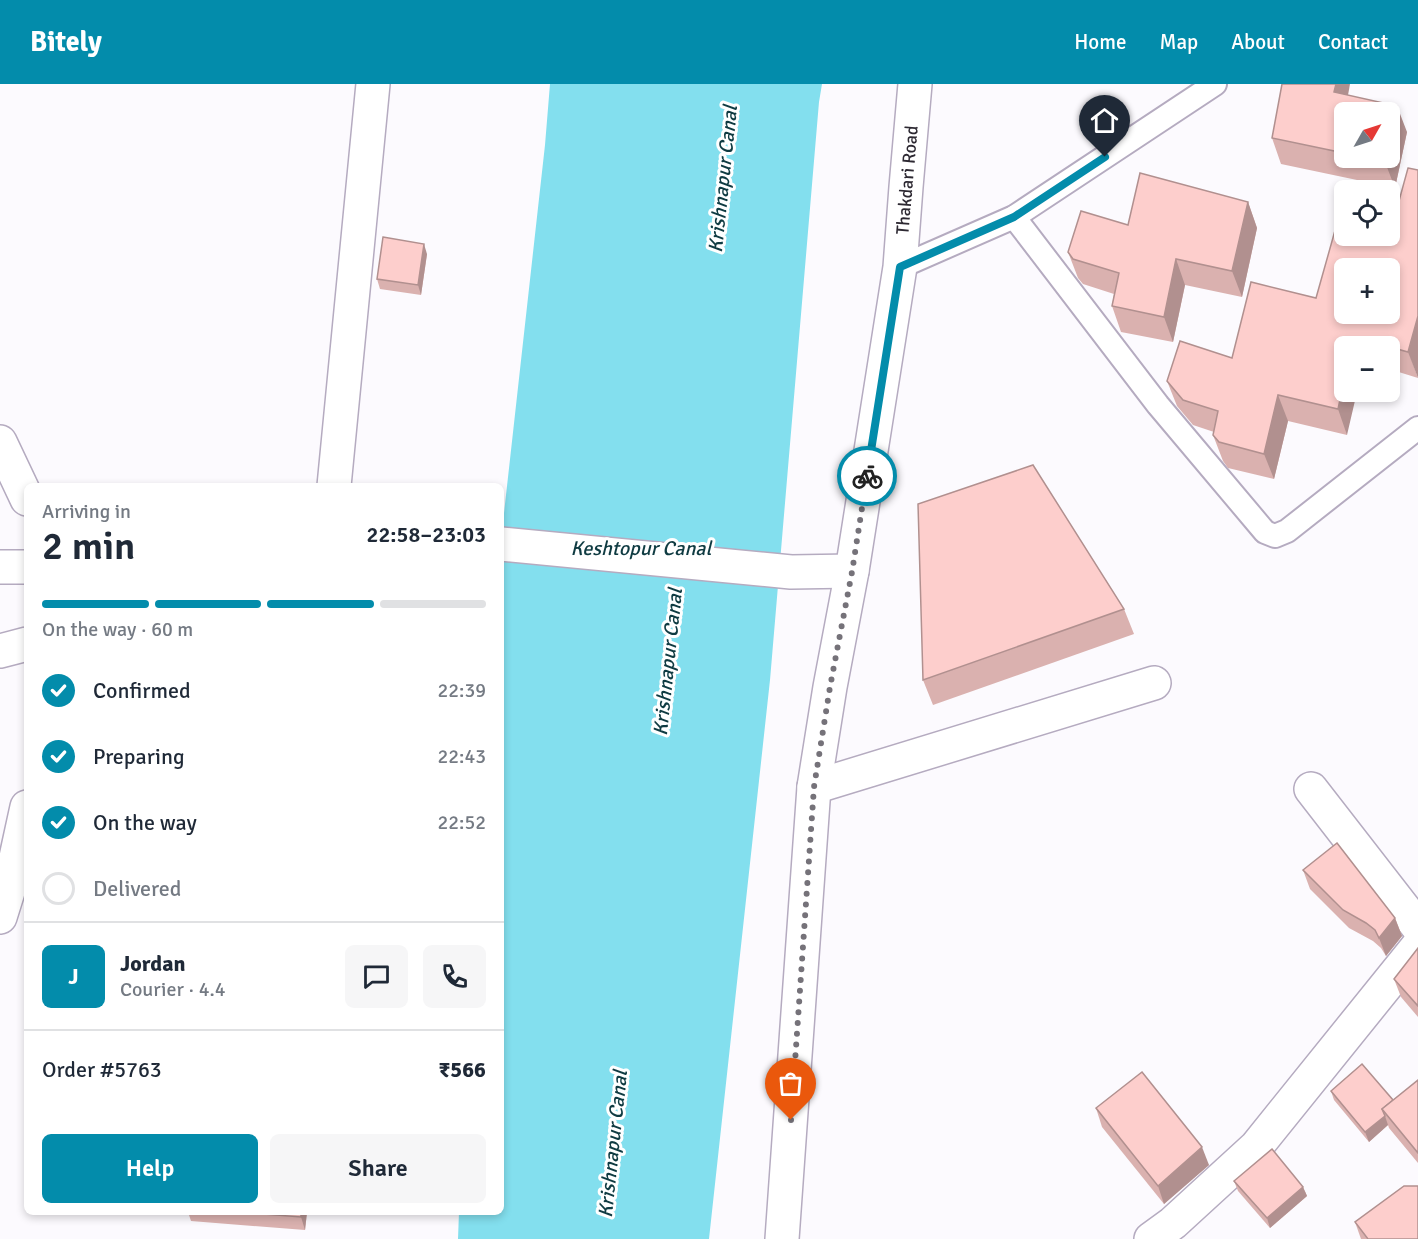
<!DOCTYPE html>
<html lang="en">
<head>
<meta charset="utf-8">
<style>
  body { margin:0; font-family:Signika,sans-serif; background:#f6f6f7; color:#1f2937; height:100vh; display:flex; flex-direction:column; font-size:22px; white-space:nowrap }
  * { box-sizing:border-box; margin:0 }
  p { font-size:20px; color:#747a83 }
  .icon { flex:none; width:33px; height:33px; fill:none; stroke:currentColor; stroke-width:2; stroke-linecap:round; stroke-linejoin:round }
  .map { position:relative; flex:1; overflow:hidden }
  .side { position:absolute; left:24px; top:399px; width:480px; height:732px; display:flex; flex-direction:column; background:#fff; border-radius:9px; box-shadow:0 3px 9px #0003 }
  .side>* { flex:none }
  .needle { width:39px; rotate:51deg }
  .tools { position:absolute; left:1334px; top:18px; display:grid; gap:12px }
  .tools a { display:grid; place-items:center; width:66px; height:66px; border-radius:9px; background:#fff; box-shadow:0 3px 9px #0003; font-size:30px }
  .pin { position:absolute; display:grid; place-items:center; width:51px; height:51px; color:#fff; margin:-62px -26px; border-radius:50% 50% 50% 0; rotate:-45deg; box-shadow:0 0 6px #0007 }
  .pin .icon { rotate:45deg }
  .courier { position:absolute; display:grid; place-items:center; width:60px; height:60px; margin:-30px; border:4px solid #038cab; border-radius:50%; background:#fff; color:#222; box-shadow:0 2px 8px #0007 }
  .overview em { font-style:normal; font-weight:600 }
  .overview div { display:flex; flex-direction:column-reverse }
  .overview { display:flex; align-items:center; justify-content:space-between; height:102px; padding:0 18px }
  h1 { font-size:39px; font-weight:600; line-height:45px }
  .bar { display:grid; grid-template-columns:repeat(4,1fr); gap:9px 6px; align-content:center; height:72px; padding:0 18px }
  .bar i { height:8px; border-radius:4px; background:#e0e1e3 }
  .bar .on { background:#038cab }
  .bar p { grid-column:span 4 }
  .line { display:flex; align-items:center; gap:15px; padding:0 18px; border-top:2px solid #e0e1e3 }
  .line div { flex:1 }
  .round { display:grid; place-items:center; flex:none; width:63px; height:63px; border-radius:9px; background:#f6f6f7 }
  ol { padding:0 18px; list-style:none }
  li { display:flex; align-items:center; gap:18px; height:66px }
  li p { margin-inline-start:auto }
  li .icon { padding:6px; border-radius:50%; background:#038cab; color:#fff; stroke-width:4 }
  li:last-child { color:#747a83 }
  li i { width:33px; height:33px; border:3px solid #e0e1e3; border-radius:50% }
  .primary-button { display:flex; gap:12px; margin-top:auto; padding:12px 18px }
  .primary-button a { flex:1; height:69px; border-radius:9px; background:#038cab; color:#fff; font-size:24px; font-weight:600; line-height:69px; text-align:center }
  .primary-button a+a { background:#f6f6f7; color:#1f2937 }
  header { display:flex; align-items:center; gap:36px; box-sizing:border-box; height:84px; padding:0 30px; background:#038cab; color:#fff }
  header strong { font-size:28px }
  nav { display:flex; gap:33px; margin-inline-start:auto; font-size:21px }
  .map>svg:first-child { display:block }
  .water { fill:#83dfee }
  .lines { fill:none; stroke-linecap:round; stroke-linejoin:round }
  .lane-casing { stroke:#b5abc0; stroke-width:26 }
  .street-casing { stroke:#b5abc0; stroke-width:36 }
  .secondary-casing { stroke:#b5abc0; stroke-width:36 }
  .lane { stroke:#fff; stroke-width:22 }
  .street { stroke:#fff; stroke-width:33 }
  .secondary { stroke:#fff; stroke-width:33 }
  .wall { fill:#dab1af; fill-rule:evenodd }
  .shaded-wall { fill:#b1908f }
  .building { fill:#fdcecc; stroke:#b1908f; stroke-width:1.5; fill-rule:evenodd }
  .done { stroke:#757279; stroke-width:6; stroke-dasharray:0 10.8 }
  .route { stroke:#038cab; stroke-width:8 }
  .labels { text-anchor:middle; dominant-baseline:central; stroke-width:6; stroke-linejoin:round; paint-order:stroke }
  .street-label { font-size:18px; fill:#2d2932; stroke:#fff }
  .water-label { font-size:20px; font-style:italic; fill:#0f3b42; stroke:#fff }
</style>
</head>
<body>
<header>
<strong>Bitely</strong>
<nav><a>Home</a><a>Map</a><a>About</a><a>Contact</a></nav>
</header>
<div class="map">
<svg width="1418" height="1155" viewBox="0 0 1418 1155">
  <rect width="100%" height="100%" fill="#fcfafe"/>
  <!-- water -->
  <path class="water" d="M550 0H822L819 18 770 596 709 1155H458L459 1128H501V456L545 61Z"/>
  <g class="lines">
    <!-- lane casing -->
    <g class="lane-casing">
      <g id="lane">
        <path d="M1014 133 1158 321 1265 448 1275 452 1287 447 1418 344"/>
        <path d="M900 183 1014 133 1215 0"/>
      </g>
    </g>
    <!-- street casing -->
    <g class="street-casing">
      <g id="street">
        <path d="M0 358 27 415"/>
        <path d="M334 402 373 0"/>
        <path d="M501 460 791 488 852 487"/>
        <path d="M0 483H27"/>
        <path d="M0 567 27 560"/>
        <path d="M814 703 1154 599"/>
        <path d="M1311 705 1418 843"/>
        <path d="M0 833 10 801 27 723"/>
        <path d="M1151 1155 1173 1139 1256 1063 1418 862"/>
      </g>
    </g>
    <!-- secondary casing -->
    <g class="secondary-casing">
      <path id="secondary" d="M782 1155 814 703 830 603 852 487 900 183 906 103 915 0"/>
    </g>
    <!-- lane -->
    <use href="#lane" class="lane"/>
    <!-- street -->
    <use href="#street" class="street"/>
    <!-- secondary -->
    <use href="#secondary" class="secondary"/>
  </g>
  <!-- wall -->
  <g class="wall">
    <path d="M1348 11 1407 48 1395 104 1281 80 1272 54ZM1344 28 1389 74H1344Z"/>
    <path d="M1248 118 1257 144 1242 213 1185 201 1173 258 1121 248 1112 222 1114 210 1083 200 1078 194 1068 168 1128 141Z"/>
    <path d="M1368 152 1418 294 1389 285V262H1344L1347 351 1288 337 1274 395 1228 384 1223 377 1213 351 1214 348 1193 341 1177 322 1167 297 1232 274 1316 214Z"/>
    <path d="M427 170 421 211 380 205 377 195Z"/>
    <path d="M1124 525 1134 550 933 621 923 596Z"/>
    <path d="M1303 786 1395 834 1402 852 1386 872 1381 864 1373 857 1349 844 1310 805Z"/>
    <path d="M1418 864V933L1401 913 1394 895Z"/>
    <path d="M1418 996V1079L1389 1044 1388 1041 1369 1058 1334 1016 1331 1007 1393 1016Z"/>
    <path d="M1096 1024 1209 1081 1164 1120 1102 1043Z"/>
    <path d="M1234 1097 1303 1103 1307 1112 1270 1144 1238 1107Z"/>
    <path d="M188 1128H307L305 1146 191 1137Z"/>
    <path d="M1355 1138 1418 1155H1361Z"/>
  </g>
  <!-- shaded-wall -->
  <g class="shaded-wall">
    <path d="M1336 0H1350L1345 28 1334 8Z"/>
    <path d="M1397 22 1407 48 1395 104 1385 78 1386 74H1389V60Z"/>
    <path d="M1248 118 1257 144 1242 213 1232 187Z"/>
    <path d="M424 160 427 170 421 211 418 201Z"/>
    <path d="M1176 175 1185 201 1173 258 1164 233Z"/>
    <path d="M1418 232V294L1408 268Z"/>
    <path d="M1354 253 1358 262H1352Z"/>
    <path d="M1344 297V308H1357L1347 351 1338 325Z"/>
    <path d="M1278 311 1288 337 1274 395 1264 370Z"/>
    <path d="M1395 834 1402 852 1386 872 1379 854Z"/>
    <path d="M1385 1032 1388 1041 1369 1058 1365 1048Z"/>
    <path d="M1202 1063 1209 1081 1164 1120 1158 1102Z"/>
    <path d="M1303 1103 1307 1112 1270 1144 1267 1134Z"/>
    <path d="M301 1128H307L305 1146 301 1133Z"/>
  </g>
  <!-- building -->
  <g class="building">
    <path d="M1282 0H1336L1334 8 1397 22 1389 60V28H1344V69L1272 54Z"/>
    <path d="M1364 74H1386L1385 78Z"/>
    <path d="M1408 84 1418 86V232L1408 268 1354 253 1352 262H1344V297L1338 325 1278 311 1264 370 1219 358 1213 351 1218 327 1183 316 1167 297 1180 257 1232 274 1251 198 1316 214 1336 143 1344 145V152H1368L1388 157ZM1344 184H1389V230H1344Z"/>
    <path d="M1140 89 1248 118 1232 187 1176 175 1164 233 1112 222 1119 189 1073 175 1068 168 1081 127 1128 141Z"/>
    <path d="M383 153 424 160 418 201 377 195Z"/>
    <path d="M1033 381 1124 525 923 596 918 420Z"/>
    <path d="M1337 759 1395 834 1379 854 1375 846 1366 839 1343 826 1303 786Z"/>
    <path d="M1418 864V922L1394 895Z"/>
    <path d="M1362 980 1393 1016 1382 1025 1385 1032 1365 1048 1331 1007Z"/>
    <path d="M1142 988 1202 1063 1158 1102 1096 1024Z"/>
    <path d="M1418 996V1069L1382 1025Z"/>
    <path d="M1272 1065 1303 1103 1267 1134 1234 1097Z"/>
    <path d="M1404 1102H1418V1155H1368L1355 1138Z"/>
    <path d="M238 1128H301V1133Z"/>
  </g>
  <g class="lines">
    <!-- done -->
    <path class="done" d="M791 1036 814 703 830 603 852 488 867 392"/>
    <!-- route -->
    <path class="route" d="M867 392 900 183 1014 133 1105 73"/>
  </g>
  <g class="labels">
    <!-- street labels -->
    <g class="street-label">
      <text transform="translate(907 96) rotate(-85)">Thakdari Road</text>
    </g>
    <!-- water labels -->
    <g class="water-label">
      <text transform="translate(723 95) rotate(-84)">Krishnapur Canal</text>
      <text x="641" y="464">Keshtopur Canal</text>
      <text transform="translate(668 578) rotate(-84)">Krishnapur Canal</text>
      <text transform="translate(613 1060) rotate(-84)">Krishnapur Canal</text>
    </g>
  </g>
</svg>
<div class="tools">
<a><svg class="needle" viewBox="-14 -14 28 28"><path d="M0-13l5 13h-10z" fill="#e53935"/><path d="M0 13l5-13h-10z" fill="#747a83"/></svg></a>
<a><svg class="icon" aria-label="locate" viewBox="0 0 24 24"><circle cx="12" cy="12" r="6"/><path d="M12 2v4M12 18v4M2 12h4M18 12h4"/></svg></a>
<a>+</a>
<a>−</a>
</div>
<div class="pin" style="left:791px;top:1036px;background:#ea580c"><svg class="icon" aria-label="bag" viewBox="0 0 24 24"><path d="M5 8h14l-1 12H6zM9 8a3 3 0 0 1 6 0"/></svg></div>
<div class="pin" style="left:1105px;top:73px;background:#1f2937"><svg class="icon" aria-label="home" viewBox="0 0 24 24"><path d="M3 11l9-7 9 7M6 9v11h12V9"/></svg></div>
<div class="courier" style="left:867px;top:392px"><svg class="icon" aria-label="bike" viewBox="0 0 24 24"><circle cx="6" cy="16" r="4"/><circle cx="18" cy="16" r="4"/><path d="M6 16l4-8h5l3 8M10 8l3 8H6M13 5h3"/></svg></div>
<section class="side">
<div class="overview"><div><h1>2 min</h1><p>Arriving in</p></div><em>22:58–23:03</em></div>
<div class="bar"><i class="on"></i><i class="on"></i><i class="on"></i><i></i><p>On the way · 60 m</p></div>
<ol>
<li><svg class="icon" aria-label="check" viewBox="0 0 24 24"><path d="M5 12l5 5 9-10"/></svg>Confirmed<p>22:39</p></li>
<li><svg class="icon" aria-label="check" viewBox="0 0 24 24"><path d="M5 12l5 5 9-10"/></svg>Preparing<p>22:43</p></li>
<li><svg class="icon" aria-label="check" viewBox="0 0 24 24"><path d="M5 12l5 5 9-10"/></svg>On the way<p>22:52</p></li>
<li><i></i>Delivered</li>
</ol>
<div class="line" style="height:108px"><b class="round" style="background:#038cab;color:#fff">J</b><div><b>Jordan</b><p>Courier · 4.4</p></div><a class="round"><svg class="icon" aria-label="chat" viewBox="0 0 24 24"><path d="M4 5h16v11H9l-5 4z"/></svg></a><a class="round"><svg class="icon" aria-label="phone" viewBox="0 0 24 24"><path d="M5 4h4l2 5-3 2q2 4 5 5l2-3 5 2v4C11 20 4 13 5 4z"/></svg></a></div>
<div class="line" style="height:78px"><div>Order #5763</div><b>₹566</b></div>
<div class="primary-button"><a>Help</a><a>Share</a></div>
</section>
</div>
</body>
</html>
